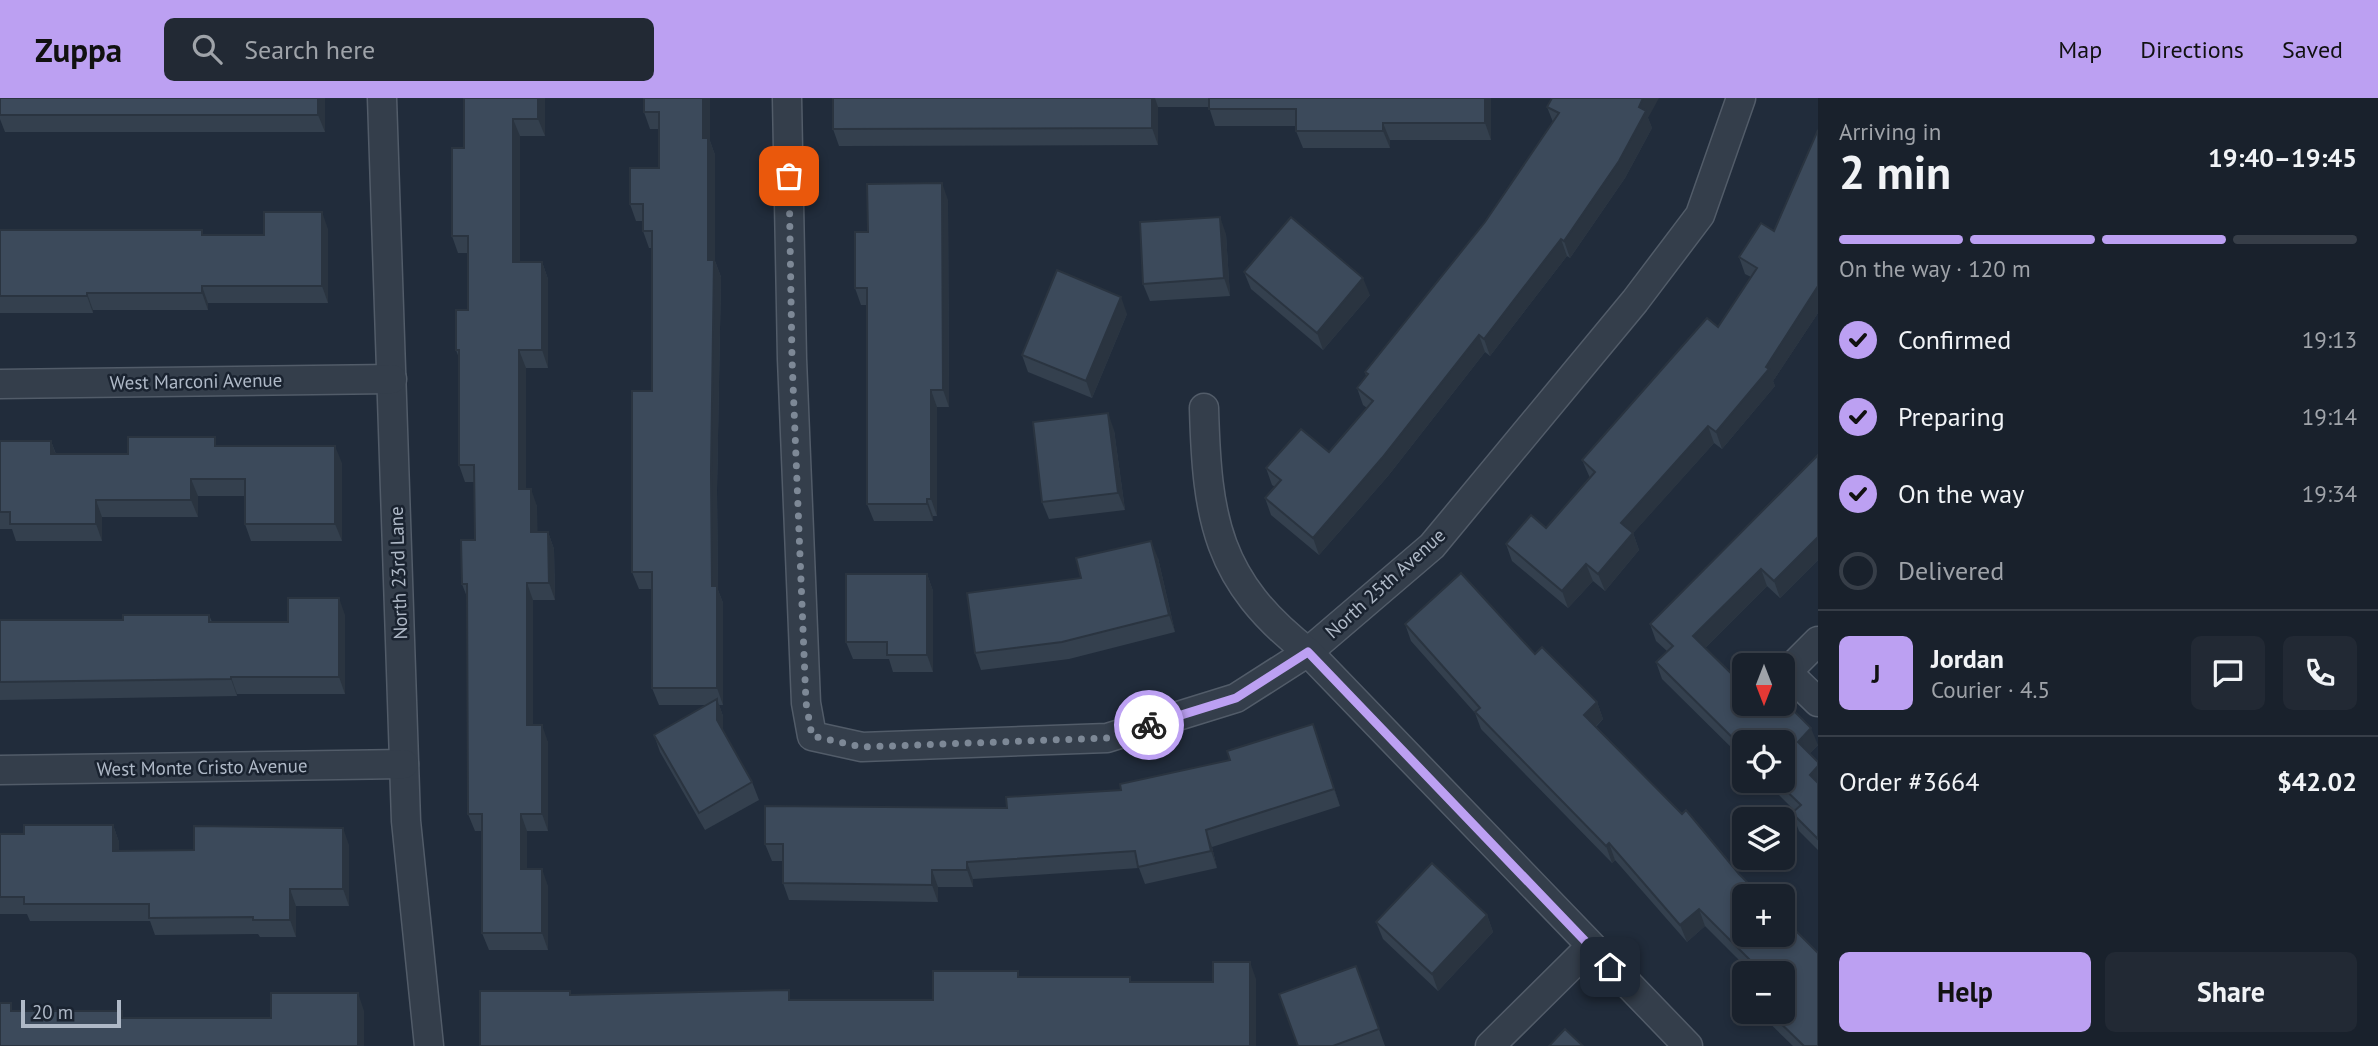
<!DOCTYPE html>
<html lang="en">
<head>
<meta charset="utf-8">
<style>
  body { margin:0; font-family:"PT Sans",sans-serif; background:#222934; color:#f1f3f6; height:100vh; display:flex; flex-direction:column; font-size:26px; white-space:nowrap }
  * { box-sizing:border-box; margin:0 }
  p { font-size:23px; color:#9fa3a9 }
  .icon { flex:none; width:38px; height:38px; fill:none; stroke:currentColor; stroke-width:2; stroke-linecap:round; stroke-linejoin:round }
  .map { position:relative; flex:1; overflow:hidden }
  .drawer { display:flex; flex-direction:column; background:#19212c; width:560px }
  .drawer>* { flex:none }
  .needle { width:46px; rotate:180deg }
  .fabs { position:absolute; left:1732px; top:555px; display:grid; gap:14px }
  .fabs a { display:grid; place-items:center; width:63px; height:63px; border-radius:10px; background:#19212c; box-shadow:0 4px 10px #0003,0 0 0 2px #373e48; font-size:35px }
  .scale { position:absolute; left:21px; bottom:18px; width:100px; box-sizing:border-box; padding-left:7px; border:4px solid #afb9c7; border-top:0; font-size:19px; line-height:24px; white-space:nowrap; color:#afb9c7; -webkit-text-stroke:5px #1a2330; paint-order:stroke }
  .pin { position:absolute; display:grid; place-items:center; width:60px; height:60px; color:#fff; margin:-30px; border-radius:14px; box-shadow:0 4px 10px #0006 }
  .courier { position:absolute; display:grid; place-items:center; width:70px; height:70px; margin:-35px; border:5px solid #bca0f2; border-radius:50%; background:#fff; color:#222; box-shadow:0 2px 9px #0007 }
  .headline em { font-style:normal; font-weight:700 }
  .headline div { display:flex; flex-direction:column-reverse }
  .headline { display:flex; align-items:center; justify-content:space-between; height:119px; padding:0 21px }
  h1 { font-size:46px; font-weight:700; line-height:52px }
  .bar { display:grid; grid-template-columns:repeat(4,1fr); gap:10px 7px; align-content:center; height:84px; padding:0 21px }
  .bar i { height:9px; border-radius:5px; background:#373e48 }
  .bar .active { background:#bca0f2 }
  .bar p { grid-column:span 4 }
  .line { display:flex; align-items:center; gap:18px; padding:0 21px; border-top:2px solid #373e48 }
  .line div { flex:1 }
  .round { display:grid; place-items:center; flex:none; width:74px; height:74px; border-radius:10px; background:#222934 }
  ol { padding:0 21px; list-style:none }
  li { display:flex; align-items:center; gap:21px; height:77px }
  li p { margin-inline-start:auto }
  li .icon { padding:7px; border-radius:50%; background:#bca0f2; color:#111; stroke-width:4 }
  li:last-child { color:#9fa3a9 }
  li i { width:38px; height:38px; border:4px solid #373e48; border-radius:50% }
  .button { display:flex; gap:14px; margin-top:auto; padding:14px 21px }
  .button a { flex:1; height:80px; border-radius:10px; background:#bca0f2; color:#111; font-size:28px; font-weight:700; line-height:80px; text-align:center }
  .button a+a { background:#222934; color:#f1f3f6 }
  header { display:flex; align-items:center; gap:42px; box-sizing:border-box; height:98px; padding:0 35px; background:#bca0f2; color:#111 }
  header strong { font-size:33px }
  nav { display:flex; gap:38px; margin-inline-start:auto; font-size:24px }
  .search { width:490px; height:63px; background:#222934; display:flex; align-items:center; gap:18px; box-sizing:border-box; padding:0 24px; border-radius:10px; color:#9fa3a9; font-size:26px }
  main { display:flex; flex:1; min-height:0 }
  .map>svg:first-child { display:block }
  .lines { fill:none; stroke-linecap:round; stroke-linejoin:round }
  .street-casing { stroke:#525c69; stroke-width:31 }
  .street { stroke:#343e4b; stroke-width:28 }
  .wall { fill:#34404e }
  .shaded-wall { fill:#2a3440 }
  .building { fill:#3c4a5b; stroke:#2a3440; stroke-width:2 }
  .done { stroke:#7d8896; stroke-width:7; stroke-dasharray:0 12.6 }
  .route { stroke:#bca0f2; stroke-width:9 }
  .labels { text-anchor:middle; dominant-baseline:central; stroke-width:5; stroke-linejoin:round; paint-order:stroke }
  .street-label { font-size:19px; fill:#afb9c7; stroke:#1a2330 }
</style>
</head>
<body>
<header>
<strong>Zuppa</strong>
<div class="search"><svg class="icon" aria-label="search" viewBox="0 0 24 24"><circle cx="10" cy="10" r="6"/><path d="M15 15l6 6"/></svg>Search here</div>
<nav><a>Map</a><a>Directions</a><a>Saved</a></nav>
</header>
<main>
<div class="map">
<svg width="1818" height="948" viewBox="0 0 1818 948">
  <rect width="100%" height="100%" fill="#212c3b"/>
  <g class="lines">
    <!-- street casing -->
    <g class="street-casing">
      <g id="street">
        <path d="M382 0 406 723 429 948"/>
        <path d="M787 0 792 261 806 605 812 638 862 649 1107 640 1236 600 1308 554 1432 448 1635 203 1700 117 1741 0"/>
        <path d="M0 286 392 281"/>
        <path d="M1204 310C1207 420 1216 483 1308 554L1688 948"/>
        <path d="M1818 543 1787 574 1818 604"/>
        <path d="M0 672 404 666"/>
        <path d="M1490 948 1590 849"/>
      </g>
    </g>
    <!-- street -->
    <use href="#street" class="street"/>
  </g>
  <!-- wall -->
  <g class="wall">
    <path d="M0 0H325V34H5L0 21Z"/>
    <path d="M545 0V38H520V164H542L548 181V270H526V391L537 408V434H548L554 451 555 502H533V627L548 644V733H527V771L548 788V852H489L482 835V733H475L468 716 467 499 462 486 475 442 474 384H465L459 367V260L456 252 468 212V155H458L452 138 464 50Z"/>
    <path d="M710 0V43L715 57V163L721 179 717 392 718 492 723 505V607H719L723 618V633L752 684 759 702 705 732 660 654 654 637 706 607H659L652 590V491H639L632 474 652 293V150H649L643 133V123H636L630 106 659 70V31H650L644 14Z"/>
    <path d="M833 0H1491V42H1390V50H1303L1296 33V28H1215L1209 9H1158V47L839 48 833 31Z"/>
    <path d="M1547 9 1648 20 1652 30 1625 80 1570 160 1567 158 1490 258 1485 254 1388 378 1319 457 1271 417 1265 400 1275 389 1272 387 1266 370 1329 354 1367 310 1363 307 1357 290 1366 278 1365 274 1485 124 1553 24Z"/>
    <path d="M1818 32V215L1773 283 1775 288 1722 351 1714 345 1633 435 1639 452 1605 493 1593 483 1568 510 1512 463 1506 446 1546 430 1590 380 1582 362 1718 229 1751 179 1745 176 1739 159 1774 133Z"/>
    <path d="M948 102 949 309H937V418H933V423H874L867 406V207H861L855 190 868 134Z"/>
    <path d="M328 131V205H208V212H93V215H0V132L203 137H264Z"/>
    <path d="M1226 136 1230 198 1150 203 1143 186Z"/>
    <path d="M1244 174 1370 197 1323 252 1251 191Z"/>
    <path d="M1127 216 1092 300 1028 274 1022 257Z"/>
    <path d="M1114 332 1125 412 1049 421 1042 404Z"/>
    <path d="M0 343H51L56 356H128L218 348 342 365V443H251L245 426V398H198V419H102V443H16L12 431H0Z"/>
    <path d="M1818 357V462L1780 500 1767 488 1705 550 1745 606 1818 647 1809 656 1818 664V752L1799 733 1792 715 1795 713 1764 682H1783L1745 644V663L1662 581 1656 564 1667 553 1656 543 1650 526Z"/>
    <path d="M1158 460 1175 534 1069 561 981 572 975 555 1081 480Z"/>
    <path d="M927 476 933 493V574H893L889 561H853L846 544Z"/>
    <path d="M209 517 212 524H288L345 517V596H237V598L0 602V522H123Z"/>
    <path d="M1405 526 1535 556 1597 604 1603 621 1596 629 1818 948H1793L1758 914H1783L1745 875V901L1740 896 1734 879 1745 868 1705 828 1687 844 1615 762 1612 765 1481 631 1475 615 1411 543Z"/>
    <path d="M1319 643 1340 708 1212 749 1217 770 1145 786 1139 770 973 781V789H938V804L789 802 783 785V763H772L765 746 1121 692Z"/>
    <path d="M113 727 119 744V753L194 752 349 747V808H296V839H260L258 836 155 837 150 823H30L27 816H0V736H24Z"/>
    <path d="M1487 817 1493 834 1438 893 1383 841 1376 824Z"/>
    <path d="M1356 868 1385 948H1298Z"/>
  </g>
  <!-- shaded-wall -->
  <g class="shaded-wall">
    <path d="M318 0H325V34L318 17Z"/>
    <path d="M538 0H545V38L538 21Z"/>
    <path d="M703 0H710V43L715 57V163L721 179 717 392 718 492 723 505V607L717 590 712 488Z"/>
    <path d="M1152 0H1155L1158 9V47L1152 30Z"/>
    <path d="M1485 0H1491V42L1485 25Z"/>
    <path d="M1643 0H1659L1648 20 1652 30 1625 80 1570 160 1564 143Z"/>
    <path d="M513 21 520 38V181L513 164Z"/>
    <path d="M1383 25 1390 42V50L1383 33Z"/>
    <path d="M942 85 948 102 949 309 943 292Z"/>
    <path d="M322 114 328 131V205L322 188Z"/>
    <path d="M1220 119 1226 136 1230 198 1224 180Z"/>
    <path d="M1561 141 1567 158 1490 258 1484 241Z"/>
    <path d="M542 164 548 181V270L542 252Z"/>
    <path d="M1363 180 1370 197 1323 252 1317 235Z"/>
    <path d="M202 188 208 205V212L202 195Z"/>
    <path d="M1818 188V215L1773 283 1775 288 1722 351 1716 334Z"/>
    <path d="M87 195 93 212V215L87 198Z"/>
    <path d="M1121 199 1127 216 1092 300 1086 283Z"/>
    <path d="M1479 237 1485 254 1388 378 1319 457 1313 440Z"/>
    <path d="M519 252 526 270V408L519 391Z"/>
    <path d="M931 292 937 309V418L931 401Z"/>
    <path d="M1108 315 1114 332 1125 412 1118 395Z"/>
    <path d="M1708 328 1714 345 1627 442 1621 425Z"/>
    <path d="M51 343 57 360 51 356Z"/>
    <path d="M335 348 342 365V443L335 426Z"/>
    <path d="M191 381 198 398V419L191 402Z"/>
    <path d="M531 391 537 408 538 451 531 434Z"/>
    <path d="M927 401 933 418V423L927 406Z"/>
    <path d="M96 402 102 419V443L96 426Z"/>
    <path d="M548 434 554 451 555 502 549 485Z"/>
    <path d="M1633 435 1639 452 1605 493 1598 476Z"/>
    <path d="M1818 439V462L1780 500 1774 483Z"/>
    <path d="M1151 443 1158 460 1175 534 1169 517Z"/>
    <path d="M1586 466 1593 483 1568 510 1562 493Z"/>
    <path d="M1761 471 1767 488 1700 555 1693 538Z"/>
    <path d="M927 476 933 493V574L927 557Z"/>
    <path d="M527 485 533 502V644L527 627Z"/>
    <path d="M339 500 345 517V596L339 579Z"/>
    <path d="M231 579 237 596V598L231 581Z"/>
    <path d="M717 601 723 618V639L717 622Z"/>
    <path d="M1597 604 1603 621 1590 634 1584 617Z"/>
    <path d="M1313 626 1319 643 1340 708 1334 691Z"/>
    <path d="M542 627 548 644V733L542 716Z"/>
    <path d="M1811 630 1818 647 1804 661 1798 644Z"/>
    <path d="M1818 668V692L1810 677Z"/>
    <path d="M521 716 527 733V788L521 771Z"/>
    <path d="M113 727 119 744V770L113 753Z"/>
    <path d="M343 730 349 747V808L343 791Z"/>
    <path d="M1206 732 1212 749 1217 770 1211 753Z"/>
    <path d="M1609 745 1615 762 1612 765 1606 748Z"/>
    <path d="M967 764 973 781V789L967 772Z"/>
    <path d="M542 771 548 788V852L542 835Z"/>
    <path d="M932 772 938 789V804L932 787Z"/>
    <path d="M290 791 296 808V839L290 822Z"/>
    <path d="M1699 811 1705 828 1687 844 1680 827Z"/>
    <path d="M1487 817 1493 834 1438 893 1432 876Z"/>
    <path d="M1250 864 1256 881V948H1250Z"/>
    <path d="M358 895 364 913V948H358Z"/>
  </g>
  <!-- building -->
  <g class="building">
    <rect x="0" y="0" width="318" height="17"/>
    <path d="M464 0H538V21H513V164H542V252H519V391H531V434H548L549 485H527V627H542V716H521V771H542V835H482V716H468L467 486H462L461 442H475L474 367H459V252H456V212H468V138H452V50H464Z"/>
    <path d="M644 0H703V40H708V162H714L711 375 712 488H717V590H652V474H632V293H652V133H643V106H630V70H659V14H644Z"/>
    <path d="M833 0H1152V30L833 31Z"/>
    <path d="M1209 0H1485V25H1383V33H1296V11H1209Z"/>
    <path d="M1552 0H1643L1639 9 1646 13 1619 63 1564 143 1561 141 1484 241 1479 237 1382 360 1313 440 1265 400 1281 382 1266 370 1301 331 1329 354 1373 303 1357 290 1368 276 1365 274 1485 124 1559 15 1547 9Z"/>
    <path d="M1818 32V188L1766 269 1769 271 1716 334 1708 328 1621 425 1633 435 1598 476 1586 466 1562 493 1506 446 1531 417 1546 430 1595 374 1582 362 1707 220 1718 229 1757 170 1739 159 1761 125 1774 133Z"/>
    <path d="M942 85 943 292H931V401H927V406H867V190H855V134H868L867 86Z"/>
    <path d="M264 114H322V188H202V195H87V198H0V132H202V137H264Z"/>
    <path d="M1220 119 1224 180 1143 186 1140 124Z"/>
    <path d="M1291 119 1363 180 1317 235 1244 174Z"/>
    <path d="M1057 172 1121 199 1086 283 1022 257Z"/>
    <path d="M1108 315 1118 395 1042 404 1033 324Z"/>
    <path d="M128 339H215V348H335V426H245V381H191V402H96V426H10V414H0V343H51V356H128Z"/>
    <path d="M1818 357V439L1774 483 1761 471 1693 538 1745 589V606H1783V602L1811 630 1798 644 1818 664V668L1810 677 1818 685V741L1792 715 1801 707 1775 682H1783V644H1745V652L1656 564 1673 548 1650 526Z"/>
    <path d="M1151 443 1169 517 1062 544 975 555 967 495 1081 480 1076 460Z"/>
    <path d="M1461 475 1535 556 1542 549 1597 604 1584 617 1682 716 1686 712 1739 776 1761 798H1745V836H1783V820L1818 855V948H1804L1769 914H1783V875H1745V890L1734 879 1751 863 1699 811 1680 827 1609 745 1606 748 1475 614 1480 610 1405 526Z"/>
    <path d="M846 476H927V557H887V544H846Z"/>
    <path d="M288 500H339V579H231V581L0 584V522H123V517H209V524H288Z"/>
    <path d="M717 601V622L752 684 699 715 654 637Z"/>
    <path d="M1313 626 1334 691 1206 732 1211 753 1138 769 1135 753 967 764V772H932V787L783 785V746H765V708L1007 710 1006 699 1121 692 1120 686 1230 662 1227 653Z"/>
    <path d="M24 727H113V753L194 752V728L343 730V791H290V822H253V819L149 820V806H24V799H0V736H24Z"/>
    <path d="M1432 765 1487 817 1432 876 1376 824Z"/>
    <path d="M1213 864H1250V948H480V893H570V897L789 892V902H933V873H1018V879H1130V884H1213Z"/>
    <path d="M1356 868 1379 931 1333 948H1298L1279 896Z"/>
    <path d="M271 895H358V948H0V905H11V913H122V920H271Z"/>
    <path d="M1565 931 1583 948H1549Z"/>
  </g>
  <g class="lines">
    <!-- done -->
    <path class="done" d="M789 78 792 261 806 605 812 638 862 649 1107 640 1149 627"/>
    <!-- route -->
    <path class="route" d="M1149 627 1236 600 1308 554 1610 869"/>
  </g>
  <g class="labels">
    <!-- street labels -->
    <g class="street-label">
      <text transform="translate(196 283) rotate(-1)">West Marconi Avenue</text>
      <text transform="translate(398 475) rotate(-92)">North 23rd Lane</text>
      <text transform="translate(1385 485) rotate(-42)">North 25th Avenue</text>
      <text transform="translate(202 669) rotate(-1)">West Monte Cristo Avenue</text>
    </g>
  </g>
</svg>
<div class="fabs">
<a><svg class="needle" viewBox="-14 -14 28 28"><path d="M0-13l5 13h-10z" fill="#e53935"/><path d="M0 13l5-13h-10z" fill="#9fa3a9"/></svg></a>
<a><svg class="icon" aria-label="locate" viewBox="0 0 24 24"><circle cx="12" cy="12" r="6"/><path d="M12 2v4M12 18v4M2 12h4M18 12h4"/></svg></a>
<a><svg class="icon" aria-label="layers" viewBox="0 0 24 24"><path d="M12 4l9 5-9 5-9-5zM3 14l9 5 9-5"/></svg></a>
<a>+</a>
<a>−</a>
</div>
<div class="scale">20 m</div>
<div class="pin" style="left:789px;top:78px;background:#ea580c"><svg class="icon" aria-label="bag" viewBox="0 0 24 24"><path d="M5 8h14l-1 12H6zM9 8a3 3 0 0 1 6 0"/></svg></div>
<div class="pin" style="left:1610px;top:869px;background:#1f2937"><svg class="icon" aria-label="home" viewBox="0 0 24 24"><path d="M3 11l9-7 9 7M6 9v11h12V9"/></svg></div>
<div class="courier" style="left:1149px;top:627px"><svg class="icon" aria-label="bike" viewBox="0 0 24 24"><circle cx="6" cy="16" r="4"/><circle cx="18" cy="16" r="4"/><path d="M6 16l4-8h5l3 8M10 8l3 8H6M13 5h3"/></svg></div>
</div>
<section class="drawer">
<div class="headline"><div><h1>2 min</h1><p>Arriving in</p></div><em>19:40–19:45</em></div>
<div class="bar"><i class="active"></i><i class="active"></i><i class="active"></i><i></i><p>On the way · 120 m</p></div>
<ol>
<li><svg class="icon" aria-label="check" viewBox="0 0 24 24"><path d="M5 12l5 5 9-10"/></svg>Confirmed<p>19:13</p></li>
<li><svg class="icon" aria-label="check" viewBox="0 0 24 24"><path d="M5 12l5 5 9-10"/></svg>Preparing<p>19:14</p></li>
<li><svg class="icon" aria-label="check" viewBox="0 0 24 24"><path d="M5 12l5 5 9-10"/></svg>On the way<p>19:34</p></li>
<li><i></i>Delivered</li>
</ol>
<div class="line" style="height:126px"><b class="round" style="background:#bca0f2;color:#111">J</b><div><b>Jordan</b><p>Courier · 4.5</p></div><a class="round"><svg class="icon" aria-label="chat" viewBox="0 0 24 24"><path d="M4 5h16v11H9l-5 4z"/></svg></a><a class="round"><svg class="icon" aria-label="phone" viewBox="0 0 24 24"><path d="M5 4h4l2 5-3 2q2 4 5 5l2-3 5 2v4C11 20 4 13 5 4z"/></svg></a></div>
<div class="line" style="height:91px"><div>Order #3664</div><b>$42.02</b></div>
<div class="button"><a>Help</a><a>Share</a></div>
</section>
</main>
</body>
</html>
